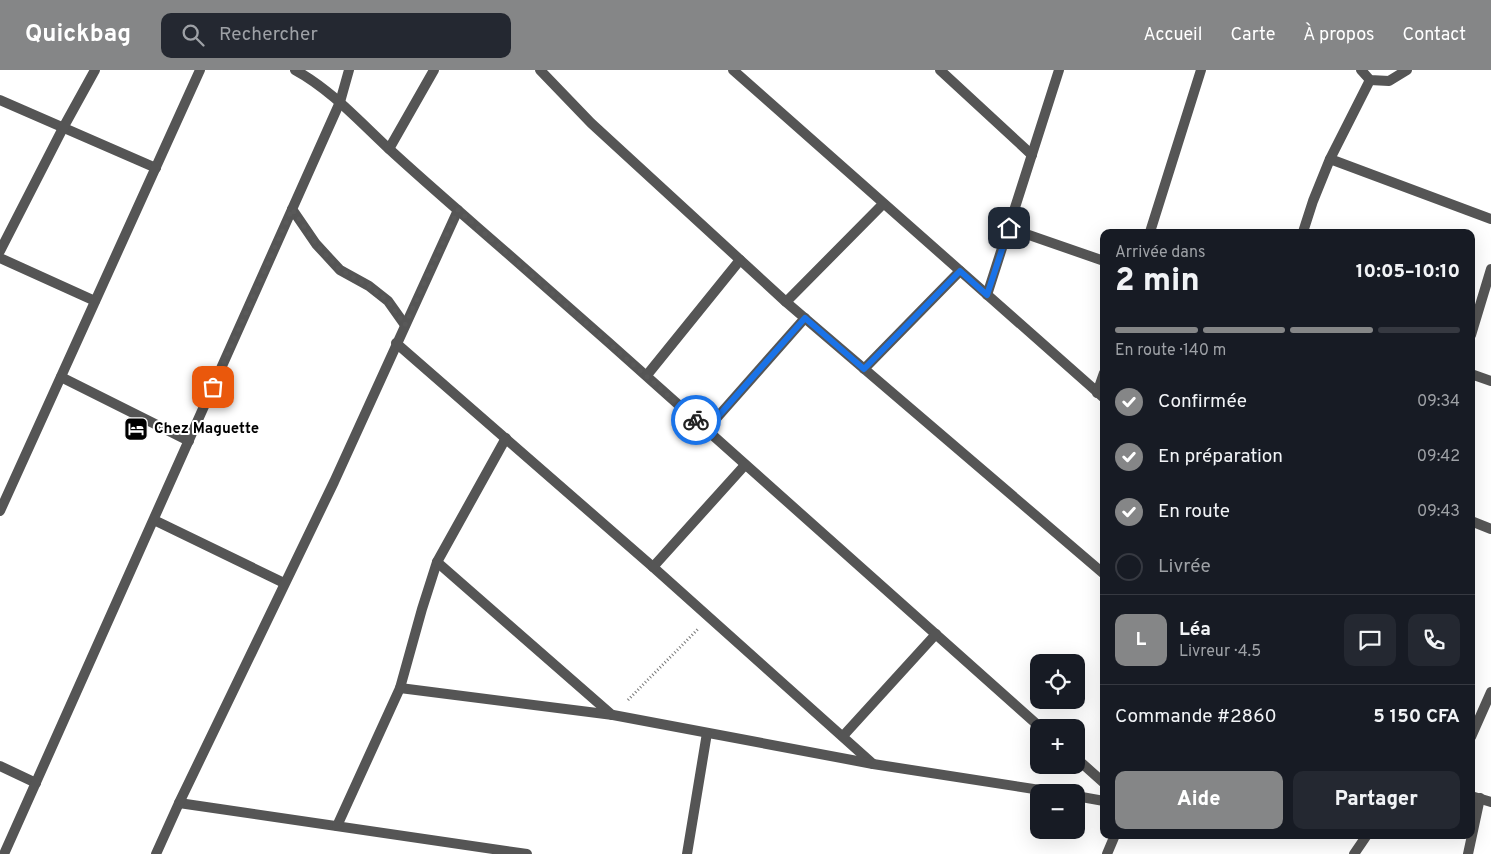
<!DOCTYPE html>
<html lang="fr">
<head>
<meta charset="utf-8">
<style>
  body { margin:0; font-family:Overpass,sans-serif; background:#242831; color:#f1f3f6; height:100vh; display:flex; flex-direction:column; font-size:19px; white-space:nowrap }
  * { box-sizing:border-box; margin:0 }
  p { font-size:16px; color:#9ea1a6 }
  .icon { flex:none; width:28px; height:28px; fill:none; stroke:currentColor; stroke-width:2; stroke-linecap:round; stroke-linejoin:round }
  .map { position:relative; flex:1; overflow:hidden }
  .drawer { position:absolute; left:1100px; top:159px; width:375px; height:610px; display:flex; flex-direction:column; background:#171b24; border-radius:10px; box-shadow:0 5px 20px #0002 }
  .drawer>* { flex:none }
  .buttons { position:absolute; left:1030px; top:584px; display:grid; gap:10px }
  .buttons a { display:grid; place-items:center; width:55px; height:55px; border-radius:10px; background:#171b24; box-shadow:0 5px 20px #0002; font-size:25px }
  .pin { position:absolute; display:grid; place-items:center; width:42px; height:42px; color:#fff; margin:-21px; border-radius:10px; box-shadow:0 2px 8px #0006 }
  .courier { position:absolute; display:grid; place-items:center; width:50px; height:50px; margin:-25px; border:4px solid #1a73e8; border-radius:50%; background:#fff; color:#222; box-shadow:0 1px 6px #0007 }
  .headline em { font-style:normal; font-weight:800 }
  .headline div { display:flex; flex-direction:column-reverse }
  .headline { display:flex; align-items:center; justify-content:space-between; height:85px; padding:0 15px }
  h1 { font-size:32px; font-weight:800; line-height:38px }
  .bar { display:grid; grid-template-columns:repeat(4,1fr); gap:8px 5px; align-content:center; height:60px; padding:0 15px }
  .bar i { height:6px; border-radius:4px; background:#363941 }
  .bar .active { background:#858687 }
  .bar p { grid-column:span 4 }
  .line { display:flex; align-items:center; gap:12px; padding:0 15px; border-top:1px solid #363941 }
  .line div { flex:1 }
  .round { display:grid; place-items:center; flex:none; width:52px; height:52px; border-radius:10px; background:#242831 }
  ol { padding:0 15px; list-style:none }
  li { display:flex; align-items:center; gap:15px; height:55px }
  li p { margin-inline-start:auto }
  li .icon { padding:5px; border-radius:50%; background:#858687; color:#fff; stroke-width:4 }
  li:last-child { color:#9ea1a6 }
  li i { width:28px; height:28px; border:2px solid #363941; border-radius:50% }
  .button { display:flex; gap:10px; margin-top:auto; padding:10px 15px }
  .button a { flex:1; height:58px; border-radius:10px; background:#858687; color:#fff; font-size:20px; font-weight:800; line-height:58px; text-align:center }
  .button a+a { background:#242831; color:#f1f3f6 }
  header { display:flex; align-items:center; gap:30px; box-sizing:border-box; height:70px; padding:0 25px; background:#858687; color:#fff }
  header strong { font-size:24px }
  nav { display:flex; gap:28px; margin-inline-start:auto; font-size:18px }
  .search { width:350px; height:45px; background:#242831; display:flex; align-items:center; gap:12px; box-sizing:border-box; padding:0 18px; border-radius:10px; color:#9ea1a6; font-size:19px }
  .map>svg:first-child { display:block }
  .lines { fill:none; stroke-linecap:round; stroke-linejoin:round }
  .path { stroke:#777; stroke-width:3; stroke-dasharray:1 2.5; stroke-linecap:butt }
  .minor { stroke:#555; stroke-width:10 }
  .done { stroke:#595959; stroke-width:5; stroke-dasharray:0 9 }
  .route { stroke:#1a73e8; stroke-width:6 }
  .labels { text-anchor:middle; dominant-baseline:central; stroke-width:4; stroke-linejoin:round; paint-order:stroke }
  .poi-label { font-size:15px; font-weight:bold; fill:#000; stroke:#fff; text-anchor:start }
</style>
</head>
<body>
<header>
<strong>Quickbag</strong>
<div class="search"><svg class="icon" aria-label="search" viewBox="0 0 24 24"><circle cx="10" cy="10" r="6"/><path d="M15 15l6 6"/></svg>Rechercher</div>
<nav><a>Accueil</a><a>Carte</a><a>À propos</a><a>Contact</a></nav>
</header>
<div class="map">
<svg width="1491" height="784" viewBox="0 0 1491 784">
  <rect width="100%" height="100%" fill="#fff"/>
  <g class="lines">
    <!-- path -->
    <path class="path" d="M628 630 699 558"/>
    <!-- minor -->
    <g class="minor">
      <path d="M295 0C330 19 358 50 387 77 426 113 467 148 507 183 686 340 863 499 1041 658"/>
      <path d="M540 0 591 53 786 232 1104 504"/>
      <path d="M733 0 1104 328"/>
      <path d="M940 0 1032 85"/>
      <path d="M1361 0 1370 10 1389 11 1407 0"/>
      <path d="M0 30 156 98"/>
      <path d="M389 79 434 0"/>
      <path d="M1330 89 1491 149"/>
      <path d="M292 139 316 174 340 200 369 216 388 231 405 255"/>
      <path d="M1009 158 1104 191"/>
      <path d="M1150 162 1201 0"/>
      <path d="M1303 162 1313 131 1330 89 1370 10"/>
      <path d="M0 181 63 58 95 0"/>
      <path d="M0 188 95 231"/>
      <path d="M987 225 1059 0"/>
      <path d="M786 232 883 134"/>
      <path d="M1471 265 1491 199"/>
      <path d="M396 273 653 497 873 694"/>
      <path d="M864 299 960 201"/>
      <path d="M1471 304 1491 311"/>
      <path d="M647 305 740 190"/>
      <path d="M61 307 189 371"/>
      <path d="M1097 323 1104 303"/>
      <path d="M706 360 805 248"/>
      <path d="M0 441 200 0"/>
      <path d="M154 450 284 513"/>
      <path d="M1471 451 1491 459"/>
      <path d="M437 492 612 645"/>
      <path d="M653 497 745 395"/>
      <path d="M400 618 613 645 873 694 1053 722"/>
      <path d="M843 666 936 564"/>
      <path d="M1471 667 1491 622"/>
      <path d="M1076 688 1104 713"/>
      <path d="M0 696 36 713"/>
      <path d="M1076 726 1104 731"/>
      <path d="M1471 726 1491 732"/>
      <path d="M179 733 527 784"/>
      <path d="M337 756 400 618 422 539 437 492 506 368"/>
      <path d="M4 784 340 32 349 0"/>
      <path d="M156 784 179 733 334 412 458 140"/>
      <path d="M687 784 707 663"/>
      <path d="M1107 784 1115 765"/>
      <path d="M1354 784 1367 765"/>
      <path d="M1468 784 1480 728"/>
    </g>
  </g>
  <g class="lines">
    <!-- done -->
    <path class="done" d="M213 317 292 139 316 174 340 200 369 216 388 231 405 255 458 140 696 350"/>
    <!-- route -->
    <path class="route" d="M696 350 706 360 805 248 864 299 960 201 987 225 1009 158"/>
  </g>
  <!-- icons -->
  <defs>
    <g id="hotel-square" transform="scale(1.25)"><rect x="-9" y="-9" width="18" height="18" rx="4" fill="#000" stroke="#fff"/><path d="M-6-4.5h1.5V1H6V5H4.5V3h-9V5H-6ZM-4 0a1.8 1.8 0 1 1 3.6 0ZM.5 0V-2.5h3Q6-2.5 6 0Z" fill="#fff"/></g>
  </defs>
  <g fill-rule="evenodd">
    <use href="#hotel-square" x="136" y="359"/>
  </g>
  <g class="labels">
    <!-- poi labels -->
    <g class="poi-label">
      <text x="154" y="359">Chez Maguette</text>
    </g>
  </g>
</svg>
<div class="buttons">
<a><svg class="icon" aria-label="locate" viewBox="0 0 24 24"><circle cx="12" cy="12" r="6"/><path d="M12 2v4M12 18v4M2 12h4M18 12h4"/></svg></a>
<a>+</a>
<a>−</a>
</div>
<div class="pin" style="left:213px;top:317px;background:#ea580c"><svg class="icon" aria-label="bag" viewBox="0 0 24 24"><path d="M5 8h14l-1 12H6zM9 8a3 3 0 0 1 6 0"/></svg></div>
<div class="pin" style="left:1009px;top:158px;background:#1f2937"><svg class="icon" aria-label="home" viewBox="0 0 24 24"><path d="M3 11l9-7 9 7M6 9v11h12V9"/></svg></div>
<div class="courier" style="left:696px;top:350px"><svg class="icon" aria-label="bike" viewBox="0 0 24 24"><circle cx="6" cy="16" r="4"/><circle cx="18" cy="16" r="4"/><path d="M6 16l4-8h5l3 8M10 8l3 8H6M13 5h3"/></svg></div>
<section class="drawer">
<div class="headline"><div><h1>2 min</h1><p>Arrivée dans</p></div><em>10:05–10:10</em></div>
<div class="bar"><i class="active"></i><i class="active"></i><i class="active"></i><i></i><p>En route · 140 m</p></div>
<ol>
<li><svg class="icon" aria-label="check" viewBox="0 0 24 24"><path d="M5 12l5 5 9-10"/></svg>Confirmée<p>09:34</p></li>
<li><svg class="icon" aria-label="check" viewBox="0 0 24 24"><path d="M5 12l5 5 9-10"/></svg>En préparation<p>09:42</p></li>
<li><svg class="icon" aria-label="check" viewBox="0 0 24 24"><path d="M5 12l5 5 9-10"/></svg>En route<p>09:43</p></li>
<li><i></i>Livrée</li>
</ol>
<div class="line" style="height:90px"><b class="round" style="background:#858687;color:#fff">L</b><div><b>Léa</b><p>Livreur · 4.5</p></div><a class="round"><svg class="icon" aria-label="chat" viewBox="0 0 24 24"><path d="M4 5h16v11H9l-5 4z"/></svg></a><a class="round"><svg class="icon" aria-label="phone" viewBox="0 0 24 24"><path d="M5 4h4l2 5-3 2q2 4 5 5l2-3 5 2v4C11 20 4 13 5 4z"/></svg></a></div>
<div class="line" style="height:65px"><div>Commande #2860</div><b>5 150 CFA</b></div>
<div class="button"><a>Aide</a><a>Partager</a></div>
</section>
</div>
</body>
</html>
